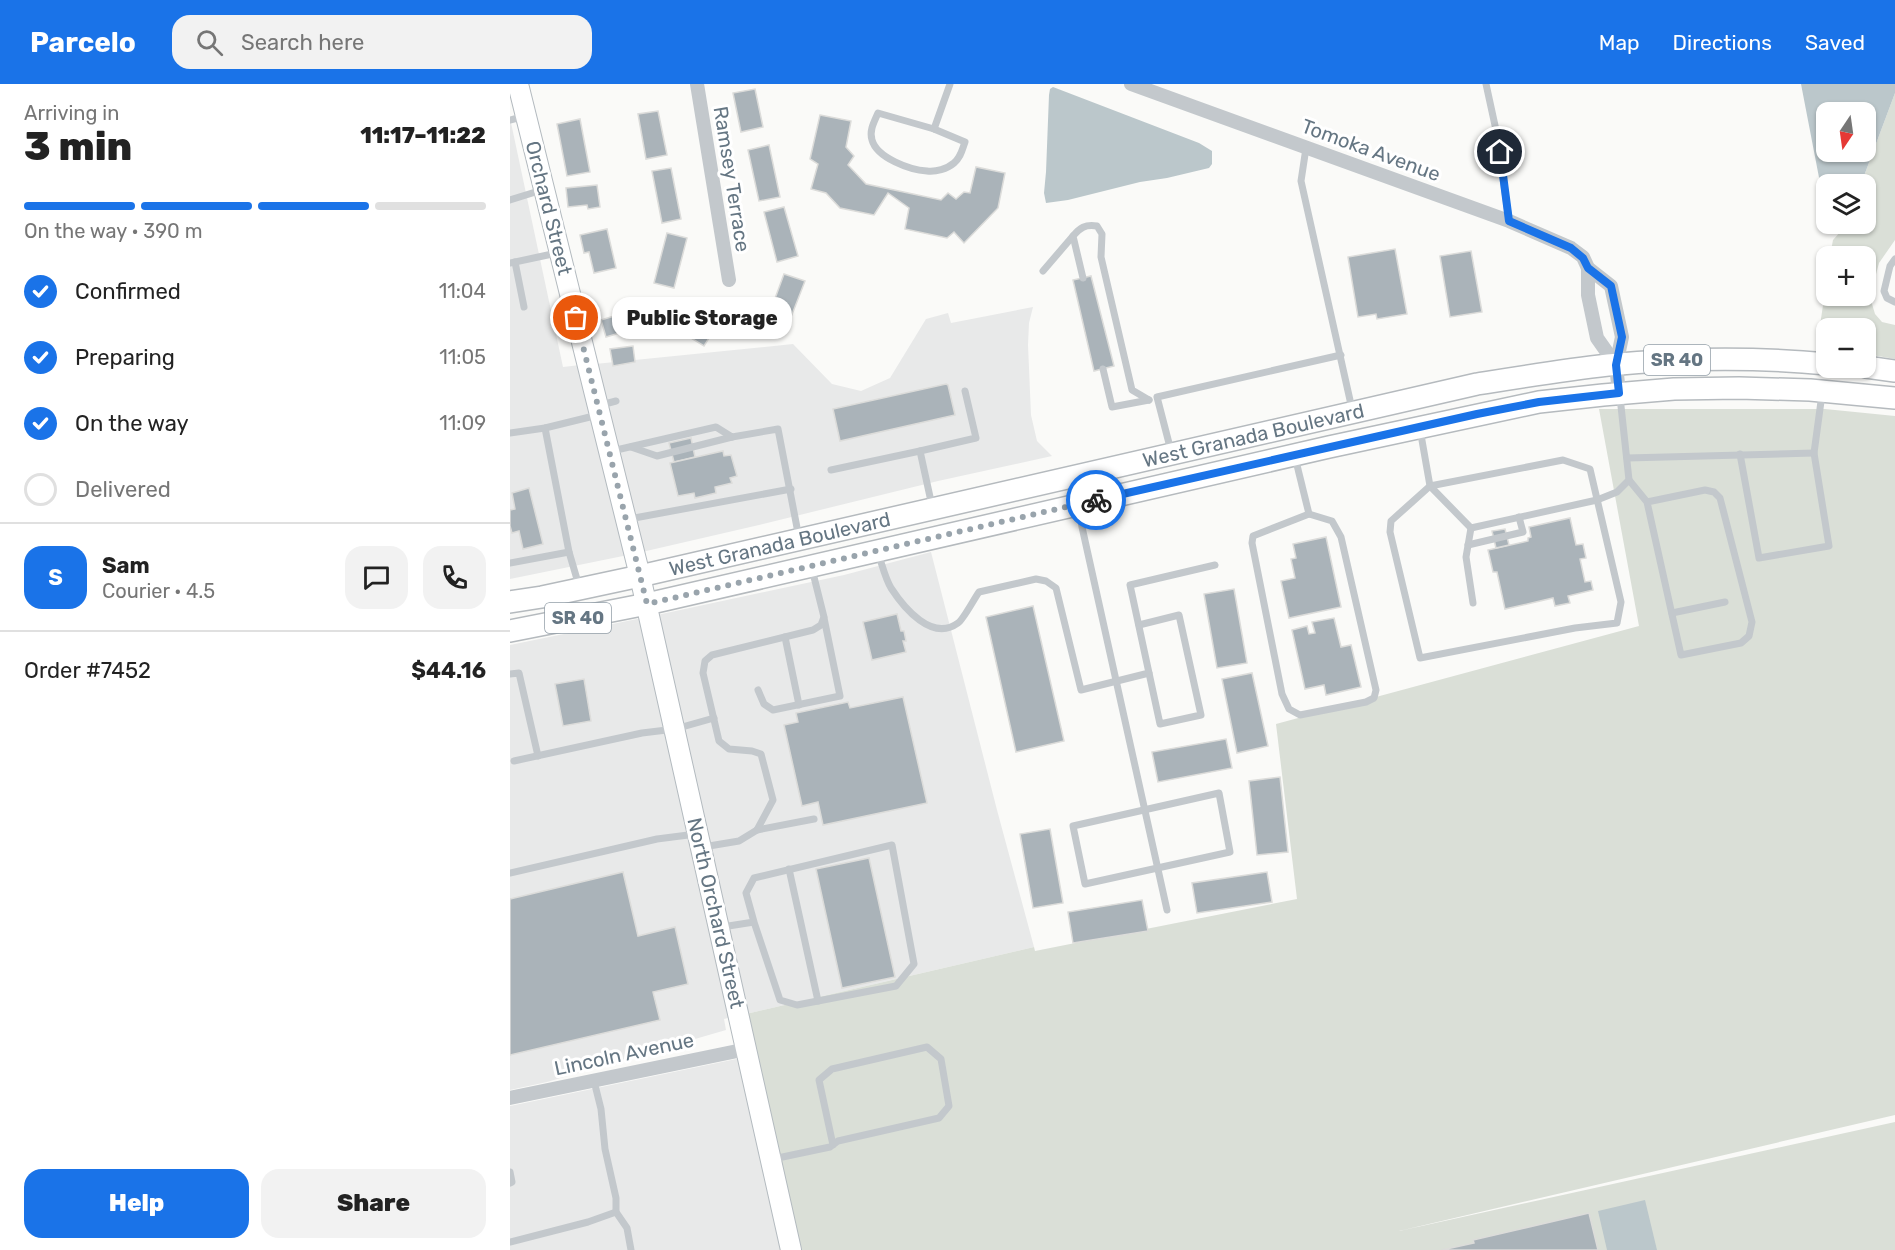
<!DOCTYPE html>
<html lang="en">
<head>
<meta charset="utf-8">
<style>
  body { margin:0; font-family:Rubik,sans-serif; background:#f2f2f2; color:#222; height:100vh; display:flex; flex-direction:column; font-size:22px; white-space:nowrap }
  * { box-sizing:border-box; margin:0 }
  p { font-size:20px; color:#767676 }
  .icon { flex:none; width:33px; height:33px; fill:none; stroke:currentColor; stroke-width:2; stroke-linecap:round; stroke-linejoin:round }
  .map { position:relative; flex:1; overflow:hidden }
  .details { display:flex; flex-direction:column; background:#fff; width:510px }
  .details>* { flex:none }
  .needle { width:39px; rotate:193deg }
  .controls { position:absolute; left:1306px; top:18px; display:grid; gap:12px }
  .controls a { display:grid; place-items:center; width:60px; height:60px; border-radius:12px; background:#fff; box-shadow:0 2px 4px #0004; font-size:30px }
  .pin { position:absolute; display:grid; place-items:center; width:51px; height:51px; color:#fff; margin:-26px; border:3px solid #fff; border-radius:50%; box-shadow:0 2px 6px #0007 }
  .courier { position:absolute; display:grid; place-items:center; width:60px; height:60px; margin:-30px; border:4px solid #1a73e8; border-radius:50%; background:#fff; color:#222; box-shadow:0 2px 8px #0007 }
  .bubble { position:absolute; height:42px; border-radius:18px; background:#fff; box-shadow:0 2px 4px #0004; font-size:20px; font-weight:800; line-height:42px; text-align:center }
  .overview em { font-style:normal; font-weight:800 }
  .overview div { display:flex; flex-direction:column-reverse }
  .overview { display:flex; align-items:center; justify-content:space-between; height:102px; padding:0 24px }
  h1 { font-size:39px; font-weight:800; line-height:45px }
  .bar { display:grid; grid-template-columns:repeat(4,1fr); gap:9px 6px; align-content:center; height:72px; padding:0 24px }
  .bar i { height:8px; border-radius:4px; background:#e0e0e0 }
  .bar .selected { background:#1a73e8 }
  .bar p { grid-column:span 4 }
  .line { display:flex; align-items:center; gap:15px; padding:0 24px; border-top:2px solid #e0e0e0 }
  .line div { flex:1 }
  .round { display:grid; place-items:center; flex:none; width:63px; height:63px; border-radius:18px; background:#f2f2f2 }
  ol { padding:0 24px; list-style:none }
  li { display:flex; align-items:center; gap:18px; height:66px }
  li p { margin-inline-start:auto }
  li .icon { padding:6px; border-radius:50%; background:#1a73e8; color:#fff; stroke-width:4 }
  li:last-child { color:#767676 }
  li i { width:33px; height:33px; border:3px solid #e0e0e0; border-radius:50% }
  .cta { display:flex; gap:12px; margin-top:auto; padding:12px 24px }
  .cta a { flex:1; height:69px; border-radius:18px; background:#1a73e8; color:#fff; font-size:24px; font-weight:800; line-height:69px; text-align:center }
  .cta a+a { background:#f2f2f2; color:#222 }
  header { display:flex; align-items:center; gap:36px; box-sizing:border-box; height:84px; padding:0 30px; background:#1a73e8; color:#fff }
  header strong { font-size:28px }
  nav { display:flex; gap:33px; margin-inline-start:auto; font-size:21px }
  .search { width:420px; height:54px; background:#f2f2f2; display:flex; align-items:center; gap:15px; box-sizing:border-box; padding:0 21px; border-radius:18px; color:#767676; font-size:22px }
  main { display:flex; flex:1; min-height:0 }
  .map>svg:first-child { display:block }
  .built { fill:#e8e9e9 }
  .green { fill:#dadfd7 }
  .water { fill:#bbc7cb; fill-rule:evenodd }
  .building { fill:#aab3b9; stroke:#dcdcda; stroke-width:1.5 }
  .lines { fill:none; stroke-linecap:round; stroke-linejoin:round }
  .secondary-casing { stroke:#b3babf; stroke-width:22 }
  .primary-casing { stroke:#b5babe; stroke-width:24 }
  .lane { stroke:#c3c8cc; stroke-width:7 }
  .street { stroke:#c3c8cc; stroke-width:14 }
  .secondary { stroke:#fff; stroke-width:20 }
  .primary { stroke:#fff; stroke-width:21 }
  .done { stroke:#99a4ac; stroke-width:6; stroke-dasharray:0 10.8 }
  .route { stroke:#1a73e8; stroke-width:8 }
  .labels { text-anchor:middle; dominant-baseline:central; stroke-width:6; stroke-linejoin:round; paint-order:stroke }
  .shield { fill:#fff; stroke:#939fa8; stroke-width:1.5 }
  .shield-label { font-size:18px; font-weight:bold; fill:#657683 }
  .street-label { font-size:20px; fill:#657683; stroke:#fff }
</style>
</head>
<body>
<header>
<strong>Parcelo</strong>
<div class="search"><svg class="icon" aria-label="search" viewBox="0 0 24 24"><circle cx="10" cy="10" r="6"/><path d="M15 15l6 6"/></svg>Search here</div>
<nav><a>Map</a><a>Directions</a><a>Saved</a></nav>
</header>
<main>
<section class="details">
<div class="overview"><div><h1>3 min</h1><p>Arriving in</p></div><em>11:17–11:22</em></div>
<div class="bar"><i class="selected"></i><i class="selected"></i><i class="selected"></i><i></i><p>On the way · 390 m</p></div>
<ol>
<li><svg class="icon" aria-label="check" viewBox="0 0 24 24"><path d="M5 12l5 5 9-10"/></svg>Confirmed<p>11:04</p></li>
<li><svg class="icon" aria-label="check" viewBox="0 0 24 24"><path d="M5 12l5 5 9-10"/></svg>Preparing<p>11:05</p></li>
<li><svg class="icon" aria-label="check" viewBox="0 0 24 24"><path d="M5 12l5 5 9-10"/></svg>On the way<p>11:09</p></li>
<li><i></i>Delivered</li>
</ol>
<div class="line" style="height:108px"><b class="round" style="background:#1a73e8;color:#fff">S</b><div><b>Sam</b><p>Courier · 4.5</p></div><a class="round"><svg class="icon" aria-label="chat" viewBox="0 0 24 24"><path d="M4 5h16v11H9l-5 4z"/></svg></a><a class="round"><svg class="icon" aria-label="phone" viewBox="0 0 24 24"><path d="M5 4h4l2 5-3 2q2 4 5 5l2-3 5 2v4C11 20 4 13 5 4z"/></svg></a></div>
<div class="line" style="height:78px"><div>Order #7452</div><b>$44.16</b></div>
<div class="cta"><a>Help</a><a>Share</a></div>
</section>
<div class="map">
<svg width="1385" height="1166" viewBox="0 0 1385 1166">
  <rect width="100%" height="100%" fill="#fafaf8"/>
  <!-- built -->
  <g class="built">
    <path d="M0 34 53 283 70 281 118 471 0 495Z"/>
    <path d="M523 223 519 239 518 261 521 331 527 357 542 372 428 397 249 441 132 468 85 280 283 260 322 300 351 307 380 294 416 235 438 229 441 239Z"/>
    <path d="M421 468 487 726 524 863 236 930 147 531 334 491Z"/>
    <path d="M132 534 222 933 214 935 216 946 37 998 0 1006V561Z"/>
    <path d="M231 974 273 1166H0V1022Z"/>
  </g>
  <!-- green -->
  <g class="green">
    <path d="M1385 9V156L1369 179 1360 213 1365 230 1372 238 1385 241V275L1356 270V244H1317V263L1307 261 1317 195V212H1356V172H1320L1323 156 1331 147 1335 140H1356V100H1351Z"/>
    <path d="M1089 325H1315L1385 332V1031L889 1147 1385 1038V1166H292L267 1069 236 930 524 863 525 867 787 815 766 640 1129 542Z"/>
  </g>
  <!-- water -->
  <g class="water">
    <path d="M1291 0H1385V9L1351 100H1317V135ZM1356 28V68H1317V28Z"/>
    <path d="M543 3 689 59 702 67V80L699 84 657 94 630 98 558 116 536 119 534 109 536 88 539 11 540 5Z"/>
    <path d="M1135 1116 1147 1166H1097L1088 1127Z"/>
  </g>
  <!-- building -->
  <g class="building">
    <path d="M245 5 253 43 231 48 223 9Z"/>
    <path d="M148 27 157 71 136 75 128 30Z"/>
    <path d="M310 31 341 37 336 63 344 72 338 81 356 100 431 116 438 109 446 115 454 108 460 109 466 83 495 89 488 124 454 159 444 148 437 154 395 145 399 124 378 109 364 131 330 124 316 109 301 105 308 80 300 75Z"/>
    <path d="M70 35 80 88 57 92 47 40Z"/>
    <path d="M259 61 270 113 249 117 238 66Z"/>
    <path d="M161 84 171 135 152 139 142 87Z"/>
    <path d="M87 101 90 123 78 125 77 121 58 123 56 104Z"/>
    <path d="M274 123 288 172 267 178 254 128Z"/>
    <path d="M97 145 106 184 84 189 79 168 74 169 70 151Z"/>
    <path d="M157 149 177 154 164 204 144 199Z"/>
    <path d="M885 165 897 230 867 235 866 230 848 233 838 173Z"/>
    <path d="M961 167 972 228 940 233 930 172Z"/>
    <path d="M274 190 295 197 276 246 256 239Z"/>
    <path d="M581 192 604 282 584 287 563 196Z"/>
    <path d="M161 216 206 243 194 262 150 235Z"/>
    <path d="M117 228 123 245 96 253 91 236Z"/>
    <path d="M123 262 125 278 103 282 100 265Z"/>
    <path d="M436 300 438 301 445 331 330 357 323 325Z"/>
    <path d="M181 354 185 373 164 378 159 359Z"/>
    <path d="M213 367 214 372 221 371 227 392 220 394 222 399 205 403 206 409 185 414 184 409 168 412 160 379Z"/>
    <path d="M19 404 33 460 13 465 9 447 2 449 0 442V426L5 425 2 409Z"/>
    <path d="M1060 434 1066 461 1073 460 1076 474 1070 475 1075 498 1081 497 1083 506 1058 512 1060 519 1045 522 1043 514 995 525 987 488H983L978 466 1018 457V454L1021 453 1019 443Z"/>
    <path d="M995 445 999 461 986 464 982 447Z"/>
    <path d="M816 453 831 523 779 534 771 497 785 494 781 475 786 474 783 460Z"/>
    <path d="M724 505 737 579 707 584 694 510Z"/>
    <path d="M523 522 554 657 506 668 476 533Z"/>
    <path d="M387 530 391 547H394L396 557H393L396 568 362 576 353 538Z"/>
    <path d="M824 534 831 563 841 561 851 603 816 611 814 601 795 605 782 546 797 542 799 550 805 549 802 538Z"/>
    <path d="M742 589 758 662 727 669 712 595Z"/>
    <path d="M74 595 81 637 53 642 45 600Z"/>
    <path d="M393 613 417 719 313 741 308 718 292 722 274 641 288 638 286 629 338 618 340 624Z"/>
    <path d="M716 655 722 684 648 698 642 668Z"/>
    <path d="M770 693 778 768 747 771 739 697Z"/>
    <path d="M540 745 553 819 523 824 510 750Z"/>
    <path d="M359 774 385 893 332 904 306 785Z"/>
    <path d="M113 788 128 852 165 843 178 900 143 908 150 936 0 971V815Z"/>
    <path d="M757 788 762 818 687 829 682 799Z"/>
    <path d="M632 816 638 847 563 859 558 828Z"/>
    <path d="M1079 1129 1088 1166H932L964 1159 963 1156Z"/>
  </g>
  <g class="lines">
    <!-- secondary casing -->
    <g class="secondary-casing">
      <path id="secondary" d="M8 0 130 492 281 1166"/>
    </g>
    <!-- primary casing -->
    <g class="primary-casing">
      <g id="primary">
        <path d="M1356 283 1385 287"/>
        <path id="s1" d="M0 518 32 513 130 492 967 300C1011 293 1054 286 1098 281 1170 274 1245 273 1317 280"/>
        <path d="M0 547 137 520 819 363 1029 318 1093 311 1164 305 1229 304 1300 306 1385 314"/>
      </g>
    </g>
    <!-- lane -->
    <g class="lane">
      <path d="M976 0 986 46 999 136"/>
      <path d="M368 29 424 45 455 58C452 66 451 73 444 79 437 85 426 88 417 87 400 86 367 74 362 56 359 47 364 38 368 29Z"/>
      <path d="M0 36 15 32"/>
      <path d="M424 45 440 0"/>
      <path d="M796 64 791 97 842 325"/>
      <path d="M0 116 32 106"/>
      <path d="M1385 175 1380 182 1374 207 1377 214 1385 218"/>
      <path d="M5 178 14 223"/>
      <path d="M0 179 47 169"/>
      <path d="M533 187 563 152"/>
      <path d="M573 194 563 152C570 144 575 140 587 142L592 150 591 173 622 306 639 316"/>
      <path d="M593 285 602 323 639 316"/>
      <path d="M91 321 106 317"/>
      <path d="M910 345 920 402 961 444 1087 416 1107 408 1119 396 1110 313"/>
      <path d="M0 349 35 344 88 331"/>
      <path d="M121 363 147 372 222 353"/>
      <path d="M102 367 206 343 222 353 268 345 289 454"/>
      <path d="M661 367 647 313 831 271"/>
      <path d="M1230 370 1249 474 1319 462 1304 369 1312 310"/>
      <path d="M785 373 799 430"/>
      <path d="M1117 374 1304 369"/>
      <path d="M1053 376 1080 385 1111 518 1107 539 1065 544 910 574 880 448 881 437 920 402Z"/>
      <path d="M321 386 410 367"/>
      <path d="M1119 396 1137 418 1171 571 1231 559 1239 552 1242 538 1210 414 1204 408 1195 406 1137 418"/>
      <path d="M422 422 410 367 466 354 455 307"/>
      <path d="M569 423 572 443 657 826"/>
      <path d="M799 430 822 437 831 453 866 606 864 614 856 618 790 631 779 625 772 610 742 459 743 452Z"/>
      <path d="M119 435 281 405"/>
      <path d="M961 444 956 473 963 519"/>
      <path d="M958 461 1013 448 1009 433"/>
      <path d="M59 468 69 502"/>
      <path d="M368 469C372 480 375 494 381 504 394 524 422 558 448 539 453 536 464 515 469 508L526 495 536 497 546 504 571 606 639 589 620 501 705 481"/>
      <path d="M0 479 59 468 35 344"/>
      <path d="M1162 529 1215 518"/>
      <path d="M629 541 669 531 691 631 650 640 639 589"/>
      <path d="M275 553 289 621"/>
      <path d="M0 590 9 589 28 672"/>
      <path d="M248 606 254 620 263 626 330 612 314 534"/>
      <path d="M4 677 132 649 165 645 204 634"/>
      <path d="M709 709 720 768 575 800 563 742Z"/>
      <path d="M247 746 304 735"/>
      <path d="M193 763 229 757 247 746 263 716 251 670 242 667 219 665 209 657 193 589 195 577 202 571 303 546 311 541 314 533 302 485"/>
      <path d="M279 785 308 917"/>
      <path d="M0 789 147 755 186 750"/>
      <path d="M212 843 244 838 236 809 244 794 382 761 404 880 386 902 287 921 270 916 244 838"/>
      <path d="M84 997 91 1025 95 1065 106 1114V1128L117 1144 121 1166"/>
      <path d="M263 1075 320 1063 328 1057 429 1034 439 1022 431 975 417 963 322 985 309 996 323 1061"/>
      <path d="M0 1088 2 1098 0 1099"/>
      <path d="M0 1158 78 1138 106 1128"/>
    </g>
    <!-- street -->
    <g class="street">
      <path d="M187 0 219 196"/>
      <path d="M621 0 999 137 1061 164 1073 173 1078 184 1101 202 1112 253 1106 281 1109 309"/>
      <path d="M1078 184V211L1087 254 1106 281"/>
      <path d="M0 1014 237 965"/>
    </g>
    <!-- secondary -->
    <use href="#secondary" class="secondary"/>
    <!-- primary -->
    <use href="#primary" class="primary"/>
  </g>
  <g class="lines">
    <!-- done -->
    <path class="done" d="M66 234 137 520 586 416"/>
    <!-- route -->
    <path class="route" d="M586 416 967 330 1029 318 1109 309 1106 281 1112 253 1101 202 1078 184 1073 174 1061 164 999 137 990 68"/>
  </g>
  <g class="labels">
    <!-- shield labels -->
    <g class="shield">
      <rect x="1134" y="261" width="66" height="30" rx="4.5"/>
      <rect x="35" y="519" width="66" height="30" rx="4.5"/>
    </g>
    <g class="shield-label">
      <text x="1167" y="276">SR 40</text>
      <text x="68" y="534">SR 40</text>
    </g>
    <!-- street labels -->
    <g class="street-label">
      <text transform="translate(861 66) rotate(20)">Tomoka Avenue</text>
      <text transform="translate(222 95) rotate(81)">Ramsey Terrace</text>
      <text transform="translate(39 124) rotate(76)">Orchard Street</text>
      <text stroke="none"><textPath href="#s1" startOffset="762">West Granada Boulevard</textPath></text>
      <text stroke="none"><textPath href="#s1" startOffset="276">West Granada Boulevard</textPath></text>
      <text transform="translate(206 829) rotate(77)">North Orchard Street</text>
      <text transform="translate(114 970) rotate(-12)">Lincoln Avenue</text>
    </g>
  </g>
</svg>
<div class="controls">
<a><svg class="needle" viewBox="-14 -14 28 28"><path d="M0-13l5 13h-10z" fill="#e53935"/><path d="M0 13l5-13h-10z" fill="#767676"/></svg></a>
<a><svg class="icon" aria-label="layers" viewBox="0 0 24 24"><path d="M12 4l9 5-9 5-9-5zM3 14l9 5 9-5"/></svg></a>
<a>+</a>
<a>−</a>
</div>
<div class="pin" style="left:66px;top:234px;background:#ea580c"><svg class="icon" aria-label="bag" viewBox="0 0 24 24"><path d="M5 8h14l-1 12H6zM9 8a3 3 0 0 1 6 0"/></svg></div>
<div class="pin" style="left:990px;top:68px;background:#1f2937"><svg class="icon" aria-label="home" viewBox="0 0 24 24"><path d="M3 11l9-7 9 7M6 9v11h12V9"/></svg></div>
<div class="courier" style="left:586px;top:416px"><svg class="icon" aria-label="bike" viewBox="0 0 24 24"><circle cx="6" cy="16" r="4"/><circle cx="18" cy="16" r="4"/><path d="M6 16l4-8h5l3 8M10 8l3 8H6M13 5h3"/></svg></div>
<div class="bubble" style="left:102px;top:213px;width:180px">Public Storage</div>
</div>
</main>
</body>
</html>
